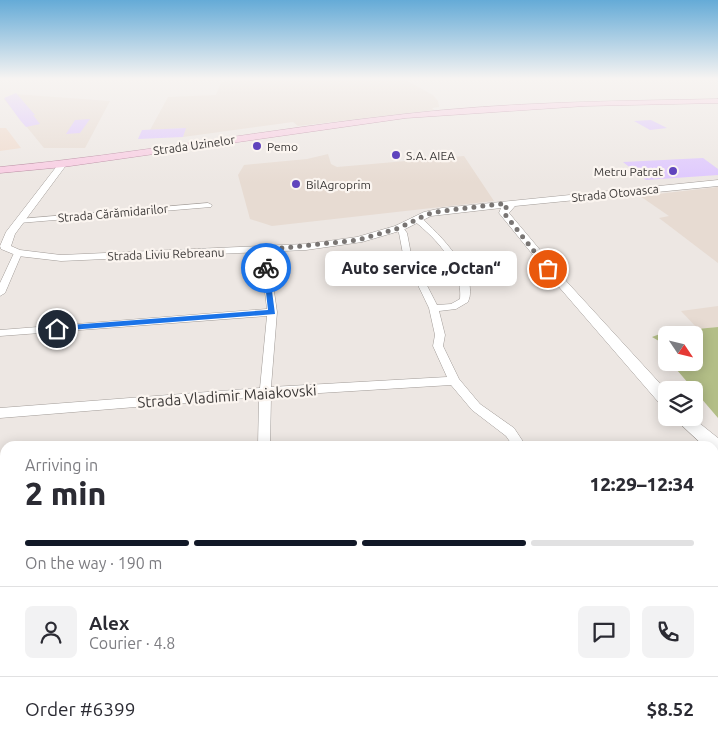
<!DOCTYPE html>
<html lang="en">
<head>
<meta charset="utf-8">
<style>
  body { margin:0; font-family:Ubuntu,sans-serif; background:#f2f2f3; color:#2b2b33; height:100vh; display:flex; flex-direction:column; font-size:19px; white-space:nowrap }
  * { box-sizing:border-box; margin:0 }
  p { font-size:16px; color:#7c7c81 }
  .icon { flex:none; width:28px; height:28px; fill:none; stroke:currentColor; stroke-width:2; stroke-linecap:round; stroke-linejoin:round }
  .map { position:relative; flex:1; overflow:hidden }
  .details { position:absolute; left:0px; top:441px; width:719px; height:311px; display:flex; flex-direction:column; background:#fff; border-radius:15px 15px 0 0; box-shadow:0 2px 12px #0003 }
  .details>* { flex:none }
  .needle { width:32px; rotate:125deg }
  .buttons { position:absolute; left:658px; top:326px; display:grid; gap:10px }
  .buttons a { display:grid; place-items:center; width:45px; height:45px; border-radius:8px; background:#fff; box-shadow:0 2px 12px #0003; font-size:25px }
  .pin { position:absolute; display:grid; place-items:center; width:42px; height:42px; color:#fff; margin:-21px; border:2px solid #fff; border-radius:50%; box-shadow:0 1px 5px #0007 }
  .courier { position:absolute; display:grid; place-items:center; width:50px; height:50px; margin:-25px; border:4px solid #1a73e8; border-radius:50%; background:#fff; color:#222; box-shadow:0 1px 6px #0007 }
  .bubble { position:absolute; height:35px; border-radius:8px; background:#fff; box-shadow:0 2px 12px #0003; font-size:16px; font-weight:800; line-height:35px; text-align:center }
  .overview em { font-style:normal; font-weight:800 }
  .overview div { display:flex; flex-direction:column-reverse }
  .overview { display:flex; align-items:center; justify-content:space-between; height:85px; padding:0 25px }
  h1 { font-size:32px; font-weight:800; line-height:38px }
  .bar { display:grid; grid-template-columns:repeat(4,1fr); gap:8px 5px; align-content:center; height:60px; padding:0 25px }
  .bar i { height:6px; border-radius:4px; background:#e1e1e2 }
  .bar .selected { background:#111827 }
  .bar p { grid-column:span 4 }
  .line { display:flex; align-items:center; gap:12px; padding:0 25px; border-top:1px solid #e1e1e2 }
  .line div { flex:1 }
  .round { display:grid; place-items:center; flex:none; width:52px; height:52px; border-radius:8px; background:#f2f2f3 }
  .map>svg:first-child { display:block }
  .commercial { fill:#efdacc }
  .built { fill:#e7dbd2 }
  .green { fill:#b3be87 }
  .building { fill:#dec7fe }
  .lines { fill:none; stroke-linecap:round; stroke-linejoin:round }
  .street-casing { stroke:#a19b97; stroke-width:1 }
  .secondary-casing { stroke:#a19b97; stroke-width:1 }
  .primary-casing { stroke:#b3829a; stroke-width:1 }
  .street { fill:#fff; fill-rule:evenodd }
  .secondary { fill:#fff; fill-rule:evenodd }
  .primary { fill:#f8cce2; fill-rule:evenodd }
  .route { fill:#1a73e8 }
  .done { stroke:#797573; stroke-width:5; stroke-dasharray:0 9 }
  .poi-dot { fill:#6044bd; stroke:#fbf5f0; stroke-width:2 }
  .labels { text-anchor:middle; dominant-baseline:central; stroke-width:4.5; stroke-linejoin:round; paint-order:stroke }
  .far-street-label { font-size:12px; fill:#3b3837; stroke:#fbf5f0 }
  .far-poi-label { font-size:12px; fill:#3b3837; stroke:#fbf5f0; text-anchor:start }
  .street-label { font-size:15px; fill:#3b3837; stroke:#fbf5f0 }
</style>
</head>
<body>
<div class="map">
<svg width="718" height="752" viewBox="0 0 718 752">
  <rect width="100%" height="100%" fill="#ede7e3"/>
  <!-- commercial -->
  <path class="commercial" d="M0 128H6L21 148 0 151Z"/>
  <!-- built -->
  <g class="built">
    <path d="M299 78H402L433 95 438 101 439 107 432 108 434 110 298 126 293 122 183 137 185 128 150 130 168 97 216 95 221 82Z"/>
    <path d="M14 94 110 101 85 148H44L4 99Z"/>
    <path d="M328 154 331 164 337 167 464 156 494 201 272 226 250 219 238 175 244 165 307 159Z"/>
    <path d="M718 187V263L659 218 669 216 640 196Z"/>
    <path d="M718 306V327L698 329 681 311Z"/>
    <path d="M714 577 718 584V649L714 650Z"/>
  </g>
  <!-- green -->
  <path class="green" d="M718 327V418L671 363 694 362V335H666V345L652 337 665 332Z"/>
  <!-- building -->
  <g class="building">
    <path d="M16 93 35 115H33L40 124 26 127 20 120 4 98Z"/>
    <path d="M90 119 80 133 66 134 75 120Z"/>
    <path d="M651 120 667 128 650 130 634 121Z"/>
    <path d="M186 128 183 137 138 139 142 130Z"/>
    <path d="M703 158 718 169V175L646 180 623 162Z"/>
  </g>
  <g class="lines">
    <!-- street casing -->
    <g class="street-casing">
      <g id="street">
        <path d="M208 203 212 205 211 207 19 223 15 221 19 219Z"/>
        <path d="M414 217H420C439 233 480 275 468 302L456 309 439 311 445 335 443 346 459 379 480 404 514 428 526 446H513L506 436 472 410 451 385 271 396 270 446H258L259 397 0 418V408L260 388 267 316 0 336V330L267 309 260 250 264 248 268 250 277 312 271 387 447 377 433 346 435 335 429 308 403 254 399 233 395 228 396 226H402L407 233 411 254 437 305 451 304 460 299C463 267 437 239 414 221Z"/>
        <path d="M18 250 22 253 5 293 0 296V283L14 253Z"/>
        <path d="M714 475 718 476V488L714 487Z"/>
        <path d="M5 523V537L0 538V524Z"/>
        <path d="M541 748H561L562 752H542Z"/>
      </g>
    </g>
    <!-- secondary casing -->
    <g class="secondary-casing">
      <g id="secondary">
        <path d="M63 161 67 164 15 234 11 246 20 250 61 255 306 244 357 237 395 226 424 212 442 208 718 180V186L515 206 509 213 567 282 666 390V406L660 404 559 287 499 213 501 208 431 216 403 230 362 242 306 250 61 261 18 256 1 249 0 246 6 232 60 162Z"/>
        <path d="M674 418H693L718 438V455L714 454V446H704Z"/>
      </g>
    </g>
    <!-- primary casing -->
    <g class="primary-casing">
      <path id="primary" d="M718 99V103L585 106 406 118 63 167 0 173V167C136 154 270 129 405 114 507 102 615 101 718 99Z"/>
    </g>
    <!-- street -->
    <use href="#street" class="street"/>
    <!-- secondary -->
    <use href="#secondary" class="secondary"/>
    <!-- primary -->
    <use href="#primary" class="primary"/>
  </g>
  <!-- sky -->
  <linearGradient id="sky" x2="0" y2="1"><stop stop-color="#65abd7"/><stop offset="0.43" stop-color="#f7f4f2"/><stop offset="1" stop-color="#f7f4f2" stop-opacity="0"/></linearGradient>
  <rect width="718" height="183" fill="url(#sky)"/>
  <!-- route -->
  <path class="route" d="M263 266 269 268 275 314 57 331 53 329 57 326 268 310Z"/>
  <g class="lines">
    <!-- done -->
    <path class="done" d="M266 268 264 250 358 240 399 228 428 214 442 211 500 204 507 205 504 213 548 269"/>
  </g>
  <!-- markers -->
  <g class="poi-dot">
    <circle cx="257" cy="146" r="5"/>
    <circle cx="396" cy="155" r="5"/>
    <circle cx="673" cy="171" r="5"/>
    <circle cx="296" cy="184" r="5"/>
  </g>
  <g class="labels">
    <!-- far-street labels -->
    <g class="far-street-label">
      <text transform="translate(194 145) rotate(-8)">Strada Uzinelor</text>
      <text transform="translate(615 193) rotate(-6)">Strada Otovasca</text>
      <text transform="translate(113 213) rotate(-5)">Strada Cărămidarilor</text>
      <text transform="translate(166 254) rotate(-2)">Strada Liviu Rebreanu</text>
    </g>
    <!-- far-poi labels -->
    <g class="far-poi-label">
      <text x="267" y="146">Pemo</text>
      <text x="406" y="155">S.A. AIEA</text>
      <text x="663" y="171" text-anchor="end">Metru Patrat</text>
      <text x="306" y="184">BilAgroprim</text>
    </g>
    <!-- street labels -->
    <g class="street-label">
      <text transform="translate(227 396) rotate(-4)">Strada Vladimir Maiakovski</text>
    </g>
  </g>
</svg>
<div class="buttons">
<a><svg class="needle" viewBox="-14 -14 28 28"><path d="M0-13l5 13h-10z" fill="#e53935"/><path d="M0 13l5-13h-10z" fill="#7c7c81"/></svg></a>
<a><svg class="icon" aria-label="layers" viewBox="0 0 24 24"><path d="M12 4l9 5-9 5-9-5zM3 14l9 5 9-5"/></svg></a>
</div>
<div class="pin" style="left:548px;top:269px;background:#ea580c"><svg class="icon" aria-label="bag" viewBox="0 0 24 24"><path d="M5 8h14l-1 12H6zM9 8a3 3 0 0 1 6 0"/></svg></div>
<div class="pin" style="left:57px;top:329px;background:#1f2937"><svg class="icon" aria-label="home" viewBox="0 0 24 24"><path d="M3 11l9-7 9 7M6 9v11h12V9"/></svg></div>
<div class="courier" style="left:266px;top:268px"><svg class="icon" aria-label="bike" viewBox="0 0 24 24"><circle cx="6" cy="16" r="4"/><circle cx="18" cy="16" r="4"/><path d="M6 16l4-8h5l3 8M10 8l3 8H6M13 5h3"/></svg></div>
<div class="bubble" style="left:325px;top:251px;width:192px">Auto service „Octan“</div>
<section class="details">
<div class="overview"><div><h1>2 min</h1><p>Arriving in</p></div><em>12:29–12:34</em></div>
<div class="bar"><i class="selected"></i><i class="selected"></i><i class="selected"></i><i></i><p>On the way · 190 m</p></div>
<div class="line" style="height:90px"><a class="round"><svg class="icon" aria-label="person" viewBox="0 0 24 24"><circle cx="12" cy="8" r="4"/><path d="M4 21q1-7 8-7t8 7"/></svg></a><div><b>Alex</b><p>Courier · 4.8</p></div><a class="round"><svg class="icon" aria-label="chat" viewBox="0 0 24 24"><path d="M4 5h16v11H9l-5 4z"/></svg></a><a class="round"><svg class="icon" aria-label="phone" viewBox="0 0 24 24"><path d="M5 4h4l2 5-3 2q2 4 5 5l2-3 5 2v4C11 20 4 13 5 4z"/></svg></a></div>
<div class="line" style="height:65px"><div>Order #6399</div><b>$8.52</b></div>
</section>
</div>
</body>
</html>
